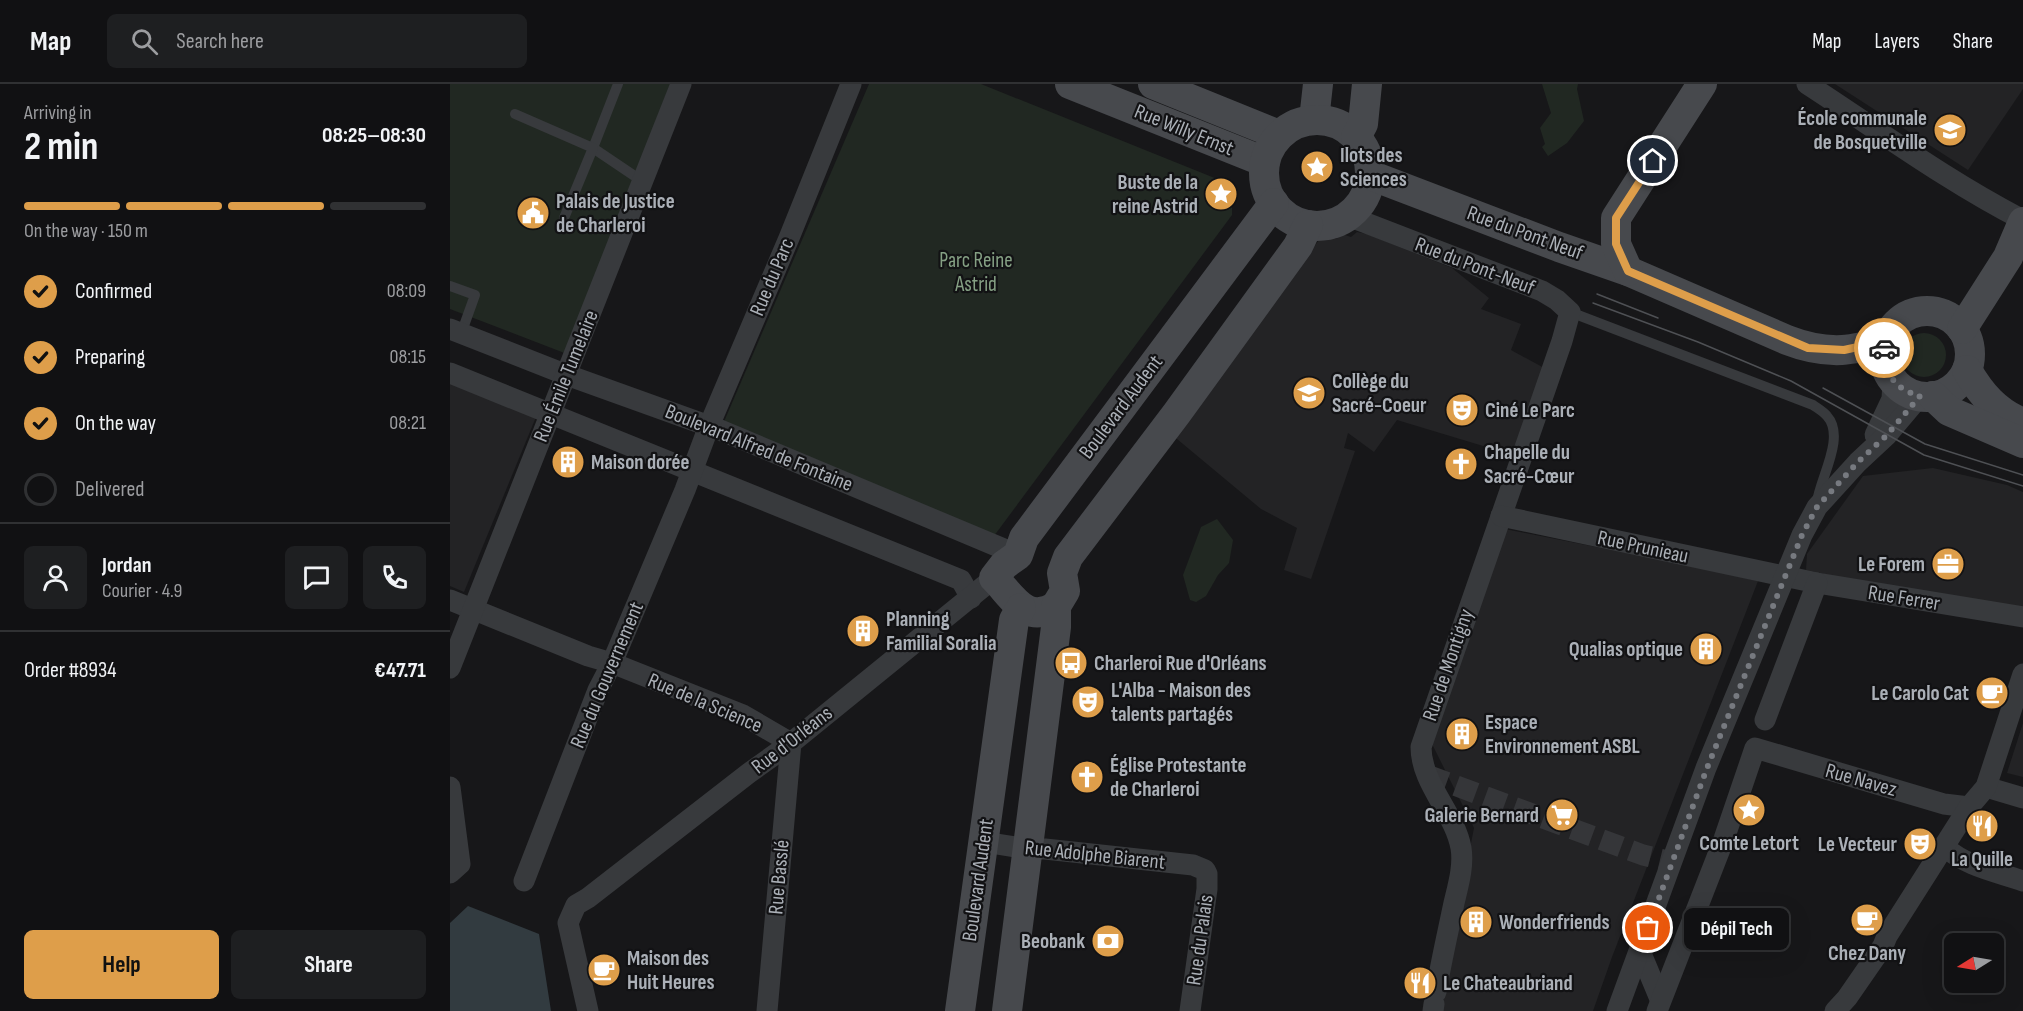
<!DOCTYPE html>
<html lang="en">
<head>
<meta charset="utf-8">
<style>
  body { margin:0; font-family:"Sofia Sans Condensed",sans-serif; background:#1e1f21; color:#f1f3f6; height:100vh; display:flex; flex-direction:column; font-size:22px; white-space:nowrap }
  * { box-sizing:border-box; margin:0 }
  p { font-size:20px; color:#9c9da0 }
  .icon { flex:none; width:33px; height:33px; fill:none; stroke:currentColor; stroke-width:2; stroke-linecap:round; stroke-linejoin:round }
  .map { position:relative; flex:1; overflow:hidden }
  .panel { display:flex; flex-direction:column; background:#111113; width:450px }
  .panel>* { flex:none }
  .needle { width:39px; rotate:259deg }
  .fabs { position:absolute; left:1494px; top:849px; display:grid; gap:12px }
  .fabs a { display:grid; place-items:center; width:60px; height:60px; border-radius:9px; background:#111113; box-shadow:0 6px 24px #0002,0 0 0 2px #303133; font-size:30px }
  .pin { position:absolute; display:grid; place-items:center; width:51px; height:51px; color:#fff; margin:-26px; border:3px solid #fff; border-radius:50%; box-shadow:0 2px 6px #0007 }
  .courier { position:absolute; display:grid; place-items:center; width:60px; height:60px; margin:-30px; border:4px solid #de9e4a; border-radius:50%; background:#fff; color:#222; box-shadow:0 2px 8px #0007 }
  .bubble { position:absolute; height:42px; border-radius:9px; background:#111113; box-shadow:0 6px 24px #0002,0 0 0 2px #303133; font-size:20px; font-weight:700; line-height:42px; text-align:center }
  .headline em { font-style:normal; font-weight:700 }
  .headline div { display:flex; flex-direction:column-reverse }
  .headline { display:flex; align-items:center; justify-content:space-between; height:102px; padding:0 24px }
  h1 { font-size:39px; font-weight:700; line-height:45px }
  .bar { display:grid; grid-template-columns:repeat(4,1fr); gap:9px 6px; align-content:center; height:72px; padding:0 24px }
  .bar i { height:8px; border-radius:4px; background:#303133 }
  .bar .selected { background:#de9e4a }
  .bar p { grid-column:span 4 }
  .line { display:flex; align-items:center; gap:15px; padding:0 24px; border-top:2px solid #303133 }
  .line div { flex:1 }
  .round { display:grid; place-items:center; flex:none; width:63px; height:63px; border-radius:9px; background:#1e1f21 }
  ol { padding:0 24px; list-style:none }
  li { display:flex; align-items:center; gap:18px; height:66px }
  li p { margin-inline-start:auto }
  li .icon { padding:6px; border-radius:50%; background:#de9e4a; color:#111; stroke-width:4 }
  li:last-child { color:#9c9da0 }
  li i { width:33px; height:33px; border:3px solid #303133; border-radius:50% }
  .primary-button { display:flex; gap:12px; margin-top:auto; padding:12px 24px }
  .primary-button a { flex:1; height:69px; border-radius:9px; background:#de9e4a; color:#111; font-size:24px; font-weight:700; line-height:69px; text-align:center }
  .primary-button a+a { background:#1e1f21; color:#f1f3f6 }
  header { display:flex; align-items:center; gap:36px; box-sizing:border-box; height:84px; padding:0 30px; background:#111113; border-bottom:2px solid #303133 }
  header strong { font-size:28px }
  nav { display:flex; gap:33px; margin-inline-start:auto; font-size:21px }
  .search { width:420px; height:54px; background:#1e1f21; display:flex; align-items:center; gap:15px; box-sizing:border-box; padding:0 21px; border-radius:9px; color:#9c9da0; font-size:22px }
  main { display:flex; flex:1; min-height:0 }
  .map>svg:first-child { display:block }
  .built { fill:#232325 }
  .green { fill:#212822 }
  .water { fill:#323b40 }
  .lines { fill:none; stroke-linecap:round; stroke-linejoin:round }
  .street-tunnel { stroke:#353639; stroke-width:21; stroke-dasharray:21 10; stroke-linecap:butt }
  .lane { stroke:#383a3d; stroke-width:10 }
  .street { stroke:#383a3d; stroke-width:21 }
  .secondary { stroke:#47494d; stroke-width:30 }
  .tram { stroke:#4e5054; stroke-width:1.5 }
  .done { stroke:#777a80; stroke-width:6; stroke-dasharray:0 10.8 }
  .route { stroke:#de9e4a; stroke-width:8 }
  .labels { text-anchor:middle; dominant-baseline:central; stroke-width:4.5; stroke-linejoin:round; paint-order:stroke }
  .poi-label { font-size:21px; font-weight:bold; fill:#abb0b7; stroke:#121214; text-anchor:start }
  .street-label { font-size:21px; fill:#abb0b7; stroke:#121214 }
  .park-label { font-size:21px; fill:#85a084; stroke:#121214 }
</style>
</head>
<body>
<header>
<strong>Map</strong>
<div class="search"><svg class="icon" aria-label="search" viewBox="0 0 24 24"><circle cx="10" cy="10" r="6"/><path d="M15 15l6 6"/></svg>Search here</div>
<nav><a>Map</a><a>Layers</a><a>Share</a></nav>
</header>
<main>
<section class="panel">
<div class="headline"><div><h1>2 min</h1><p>Arriving in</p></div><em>08:25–08:30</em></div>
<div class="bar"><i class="selected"></i><i class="selected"></i><i class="selected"></i><i></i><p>On the way · 150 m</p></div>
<ol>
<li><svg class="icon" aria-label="check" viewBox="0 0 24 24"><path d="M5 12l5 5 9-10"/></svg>Confirmed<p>08:09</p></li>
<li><svg class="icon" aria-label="check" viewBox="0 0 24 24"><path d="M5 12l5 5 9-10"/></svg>Preparing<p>08:15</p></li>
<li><svg class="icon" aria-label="check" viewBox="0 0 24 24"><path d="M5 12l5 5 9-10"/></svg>On the way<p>08:21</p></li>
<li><i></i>Delivered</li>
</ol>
<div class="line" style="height:108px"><a class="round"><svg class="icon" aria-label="person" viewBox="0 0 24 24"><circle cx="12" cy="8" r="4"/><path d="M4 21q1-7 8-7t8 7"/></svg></a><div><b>Jordan</b><p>Courier · 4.9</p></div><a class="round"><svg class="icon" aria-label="chat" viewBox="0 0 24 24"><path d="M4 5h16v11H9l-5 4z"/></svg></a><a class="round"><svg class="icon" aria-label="phone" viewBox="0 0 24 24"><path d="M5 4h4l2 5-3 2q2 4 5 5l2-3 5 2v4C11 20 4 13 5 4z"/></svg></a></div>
<div class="line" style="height:78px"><div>Order #8934</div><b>€47.71</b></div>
<div class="primary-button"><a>Help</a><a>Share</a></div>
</section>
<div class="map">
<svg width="1573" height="927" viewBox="0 0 1573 927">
  <rect width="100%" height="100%" fill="#171719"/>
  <!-- built -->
  <g class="built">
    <path d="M1385 0H1573V5L1518 86Z"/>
    <path d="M907 148 917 150 1002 184 1039 214 1031 225 1071 240 1061 266 1096 285 1063 371 947 336 924 368 898 349 894 364 905 367 861 495 834 486 847 444 811 425 721 350 869 156 878 152 886 155 892 150 901 153Z"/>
    <path d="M0 299 86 333 14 508 0 502Z"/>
    <path d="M1483 384 1557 401 1573 408V534L1356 486 1357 470 1413 392Z"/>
    <path d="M1055 445 1248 483 1308 497 1162 873 1143 927H988L1024 744 981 658Z"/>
    <path d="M1573 639V693L1557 689Z"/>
  </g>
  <!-- green -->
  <g class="green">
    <path d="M0 0H220L117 270 0 225Z"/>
    <path d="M419 0H531L782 101V131L544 452 273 340Z"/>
    <path d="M1092 0H1128L1127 5 1134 37 1117 59 1098 72 1092 63 1095 60 1090 44 1101 29Z"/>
    <circle cx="1474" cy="271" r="22"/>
    <path d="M767 435 783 456 779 479 768 491 756 512 746 518 740 516 733 491 751 443Z"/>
  </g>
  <!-- water -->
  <path class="water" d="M18 822 89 850 101 927H0V839Z"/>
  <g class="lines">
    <!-- street-tunnel -->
    <path class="street-tunnel" d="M977 691 1193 771 1222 778"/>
    <!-- lane -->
    <g class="lane">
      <path d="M168 0 143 64 192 97"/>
      <path d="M65 30 143 64 114 134"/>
      <path d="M0 202 25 211 11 250"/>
      <path d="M1120 228 1363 321C1367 324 1374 328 1377 332 1396 353 1370 394 1367 418"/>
    </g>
    <!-- street -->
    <g class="street">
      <path d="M1357 0C1428 46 1497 97 1573 136"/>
      <path d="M898 132 1092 207 1107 216 1120 228 1112 257 971 663C971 700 1005 729 1011 764 1014 782 1008 802 1004 819 998 848 991 878 986 908"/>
      <path d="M0 245 117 291 270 346 568 471"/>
      <path d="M0 289 511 496 521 514"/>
      <path d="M1425 351 1442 315 1443 297"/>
      <path d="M1051 432 1367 499 1573 533"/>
      <path d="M0 516 138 572 162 579 293 631 341 659"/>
      <path d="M0 584 231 0"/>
      <path d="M1315 636 1367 499"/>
      <path d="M0 703 10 780 0 789"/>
      <path d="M1536 703 1573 714"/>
      <path d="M534 758 578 765H595L743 781 755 786 757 790V805L740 927"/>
      <path d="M1495 763C1515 782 1547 788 1573 797"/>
      <path d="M74 797 148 606 162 579 235 406 259 342 339 154 401 0"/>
      <path d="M1190 867 1210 915"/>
      <path d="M138 927 118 839 126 821 138 814 299 689 341 659 544 494"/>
      <path d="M317 927 341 659"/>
      <path d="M983 927 984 920"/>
      <path d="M1167 927 1256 684 1352 451 1367 423 1408 378 1437 351 1470 312"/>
      <path d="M1207 927 1274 755 1305 664 1494 720 1519 723"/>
      <path d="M1385 927 1397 914 1433 862 1437 852 1519 723 1536 703 1573 590"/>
    </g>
    <!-- secondary -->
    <g class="secondary">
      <path d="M620 0 815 78"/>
      <path d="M703 0 829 51"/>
      <path d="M864 36 868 0"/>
      <circle cx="867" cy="89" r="53"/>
      <path d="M906 53 913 40 917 0"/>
      <path d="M920 91 1109 163 1178 187 1337 256C1355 263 1372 267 1392 266 1406 265 1420 261 1434 260"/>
      <path d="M1178 187 1166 160V134L1252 0"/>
      <circle cx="1477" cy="270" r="43"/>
      <path d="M1512 245 1558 173 1573 138"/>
      <path d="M1517 286C1531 310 1546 328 1573 339"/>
      <path d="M1483 312 1499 327 1573 359"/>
      <path d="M606 522C576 541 563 513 544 494L554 481 568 471 574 454 824 119"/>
      <path d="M510 927 564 536 571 524"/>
      <path d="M557 927 606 543V522L615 507 612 489 618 473 727 329 848 162 858 141"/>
    </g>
    <!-- tram -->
    <g class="tram">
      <path d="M1147 210 1208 234"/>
      <path d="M1143 219 1248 258 1341 297 1474 371 1573 402"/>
      <path d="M1373 304 1475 360 1573 391"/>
    </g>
  </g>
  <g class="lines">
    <!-- done -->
    <path class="done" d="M1198 844 1257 684 1352 451 1367 423 1408 378 1437 351 1470 312C1446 306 1433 289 1434 264"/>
    <!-- route -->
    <path class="route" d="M1203 77 1166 134V160L1178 187 1358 264 1394 266 1417 261 1434 260V264"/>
  </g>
  <!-- icons -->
  <defs>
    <g id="school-disc" transform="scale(1.725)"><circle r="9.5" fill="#de9e4a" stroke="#121214"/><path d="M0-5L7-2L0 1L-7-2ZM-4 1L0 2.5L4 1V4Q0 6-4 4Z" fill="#fff"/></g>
    <g id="sight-disc" transform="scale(1.725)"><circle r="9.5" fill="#de9e4a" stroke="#121214"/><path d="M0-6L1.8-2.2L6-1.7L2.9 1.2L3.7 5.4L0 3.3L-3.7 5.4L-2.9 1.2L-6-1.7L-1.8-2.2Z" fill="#fff"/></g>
    <g id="civic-disc" transform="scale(1.725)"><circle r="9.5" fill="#de9e4a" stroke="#121214"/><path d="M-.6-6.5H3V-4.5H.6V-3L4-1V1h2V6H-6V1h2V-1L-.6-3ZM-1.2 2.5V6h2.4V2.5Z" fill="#fff"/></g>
    <g id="theatre-disc" transform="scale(1.725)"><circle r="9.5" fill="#de9e4a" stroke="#121214"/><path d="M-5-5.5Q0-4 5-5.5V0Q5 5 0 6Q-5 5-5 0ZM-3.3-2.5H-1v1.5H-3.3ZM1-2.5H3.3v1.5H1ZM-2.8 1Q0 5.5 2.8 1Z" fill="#fff"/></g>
    <g id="building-disc" transform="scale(1.725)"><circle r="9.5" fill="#de9e4a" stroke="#121214"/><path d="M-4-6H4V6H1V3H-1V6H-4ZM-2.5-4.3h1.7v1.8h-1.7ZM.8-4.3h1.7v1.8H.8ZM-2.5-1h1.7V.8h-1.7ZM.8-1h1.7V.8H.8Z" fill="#fff"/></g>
    <g id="church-disc" transform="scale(1.725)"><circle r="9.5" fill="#de9e4a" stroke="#121214"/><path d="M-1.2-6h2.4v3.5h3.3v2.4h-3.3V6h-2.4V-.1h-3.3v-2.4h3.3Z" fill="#fff"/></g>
    <g id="office-disc" transform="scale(1.725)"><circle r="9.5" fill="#de9e4a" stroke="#121214"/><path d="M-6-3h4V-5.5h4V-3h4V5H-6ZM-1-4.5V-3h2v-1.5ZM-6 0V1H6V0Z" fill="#fff"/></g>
    <g id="bus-disc" transform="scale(1.725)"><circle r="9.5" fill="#de9e4a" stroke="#121214"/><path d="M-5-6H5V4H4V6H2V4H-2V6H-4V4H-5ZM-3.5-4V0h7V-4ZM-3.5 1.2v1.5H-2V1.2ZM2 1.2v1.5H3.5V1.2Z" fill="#fff"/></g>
    <g id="cafe-disc" transform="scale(1.725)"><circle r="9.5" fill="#de9e4a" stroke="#121214"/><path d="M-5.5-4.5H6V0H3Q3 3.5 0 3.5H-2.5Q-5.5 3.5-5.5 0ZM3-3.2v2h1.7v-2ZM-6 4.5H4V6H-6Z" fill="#fff"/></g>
    <g id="supermarket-disc" transform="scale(1.725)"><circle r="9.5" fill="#de9e4a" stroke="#121214"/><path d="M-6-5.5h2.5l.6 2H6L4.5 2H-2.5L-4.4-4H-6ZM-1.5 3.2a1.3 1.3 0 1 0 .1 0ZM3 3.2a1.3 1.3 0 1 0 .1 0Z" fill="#fff"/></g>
    <g id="restaurant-disc" transform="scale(1.725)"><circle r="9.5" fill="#de9e4a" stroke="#121214"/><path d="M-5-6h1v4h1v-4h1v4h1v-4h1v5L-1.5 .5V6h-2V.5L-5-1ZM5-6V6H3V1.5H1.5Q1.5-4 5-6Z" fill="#fff"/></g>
    <g id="bank-disc" transform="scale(1.725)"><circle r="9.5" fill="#de9e4a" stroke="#121214"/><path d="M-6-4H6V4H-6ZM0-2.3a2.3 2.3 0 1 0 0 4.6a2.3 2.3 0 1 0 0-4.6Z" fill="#fff"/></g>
  </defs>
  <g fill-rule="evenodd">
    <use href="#school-disc" x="1500" y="46"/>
    <use href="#sight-disc" x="867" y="83"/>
    <use href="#sight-disc" x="771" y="110"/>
    <use href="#civic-disc" x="83" y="129"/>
    <use href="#school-disc" x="859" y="309"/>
    <use href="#theatre-disc" x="1012" y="326"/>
    <use href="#building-disc" x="118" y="378"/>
    <use href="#church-disc" x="1011" y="380"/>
    <use href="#office-disc" x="1498" y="480"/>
    <use href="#building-disc" x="413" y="547"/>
    <use href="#building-disc" x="1256" y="565"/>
    <use href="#bus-disc" x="621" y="579"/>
    <use href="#cafe-disc" x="1542" y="609"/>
    <use href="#theatre-disc" x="638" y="618"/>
    <use href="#building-disc" x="1012" y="650"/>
    <use href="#church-disc" x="637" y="693"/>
    <use href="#sight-disc" x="1299" y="726"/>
    <use href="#supermarket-disc" x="1112" y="731"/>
    <use href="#restaurant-disc" x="1532" y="742"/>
    <use href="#theatre-disc" x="1470" y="760"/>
    <use href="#cafe-disc" x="1417" y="836"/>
    <use href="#building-disc" x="1026" y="838"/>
    <use href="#bank-disc" x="658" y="857"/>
    <use href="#cafe-disc" x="154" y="886"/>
    <use href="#restaurant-disc" x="970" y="899"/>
  </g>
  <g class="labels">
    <!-- poi labels -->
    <g class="poi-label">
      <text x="1477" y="34" text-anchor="end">École communale<tspan x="1477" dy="24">de Bosquetville</tspan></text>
      <text x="890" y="71">Ilots des<tspan x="890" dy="24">Sciences</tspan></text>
      <text x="748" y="98" text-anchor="end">Buste de la<tspan x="748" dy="24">reine Astrid</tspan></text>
      <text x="106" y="117">Palais de Justice<tspan x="106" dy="24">de Charleroi</tspan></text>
      <text x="882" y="297">Collège du<tspan x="882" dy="24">Sacré-Coeur</tspan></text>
      <text x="1035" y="326">Ciné Le Parc</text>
      <text x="1034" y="368">Chapelle du<tspan x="1034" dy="24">Sacré-Cœur</tspan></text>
      <text x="141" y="378">Maison dorée</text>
      <text x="1475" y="480" text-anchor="end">Le Forem</text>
      <text x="436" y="535">Planning<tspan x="436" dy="24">Familial Soralia</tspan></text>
      <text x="1233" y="565" text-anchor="end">Qualias optique</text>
      <text x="644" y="579">Charleroi Rue d'Orléans</text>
      <text x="661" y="606">L'Alba - Maison des<tspan x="661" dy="24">talents partagés</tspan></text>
      <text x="1519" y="609" text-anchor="end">Le Carolo Cat</text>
      <text x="1035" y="638">Espace<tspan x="1035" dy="24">Environnement ASBL</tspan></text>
      <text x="660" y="681">Église Protestante<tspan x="660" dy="24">de Charleroi</tspan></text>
      <text x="1089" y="731" text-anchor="end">Galerie Bernard</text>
      <text x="1299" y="759" text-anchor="middle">Comte Letort</text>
      <text x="1447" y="760" text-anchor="end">Le Vecteur</text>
      <text x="1532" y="775" text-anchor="middle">La Quille</text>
      <text x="1049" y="838">Wonderfriends</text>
      <text x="635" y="857" text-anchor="end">Beobank</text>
      <text x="1417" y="869" text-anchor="middle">Chez Dany</text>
      <text x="177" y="874">Maison des<tspan x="177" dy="24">Huit Heures</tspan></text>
      <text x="993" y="899">Le Chateaubriand</text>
    </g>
    <!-- street labels -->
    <g class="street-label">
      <text transform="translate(734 46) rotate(22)">Rue Willy Ernst</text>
      <text transform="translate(1075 149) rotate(20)">Rue du Pont Neuf</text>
      <text transform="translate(1025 182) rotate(21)">Rue du Pont-Neuf</text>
      <text transform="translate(322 193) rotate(-67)">Rue du Parc</text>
      <text transform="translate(116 292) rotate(-68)">Rue Émile Tumelaire</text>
      <text transform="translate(671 323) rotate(-53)">Boulevard Audent</text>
      <text transform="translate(309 364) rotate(22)">Boulevard Alfred de Fontaine</text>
      <text transform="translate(1193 463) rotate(12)">Rue Prunieau</text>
      <text transform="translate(1454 514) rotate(9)">Rue Ferrer</text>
      <text transform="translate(998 581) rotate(-71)">Rue de Montigny</text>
      <text transform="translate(157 591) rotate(-67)">Rue du Gouvernement</text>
      <text transform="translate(255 619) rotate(23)">Rue de la Science</text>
      <text transform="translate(342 656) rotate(-38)">Rue d'Orléans</text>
      <text transform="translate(1411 696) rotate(16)">Rue Navez</text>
      <text transform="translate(645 771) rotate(6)">Rue Adolphe Biarent</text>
      <text transform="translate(329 793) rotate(-85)">Rue Basslé</text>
      <text transform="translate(528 796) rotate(-82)">Boulevard Audent</text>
      <text transform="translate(750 856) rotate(-82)">Rue du Palais</text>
    </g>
    <!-- park labels -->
    <g class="park-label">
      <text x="526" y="176">Parc Reine<tspan x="526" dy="24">Astrid</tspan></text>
    </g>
  </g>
</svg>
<div class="fabs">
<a><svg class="needle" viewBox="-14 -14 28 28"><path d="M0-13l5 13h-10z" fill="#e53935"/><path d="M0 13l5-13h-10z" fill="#9c9da0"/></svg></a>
</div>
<div class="pin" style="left:1198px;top:844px;background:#ea580c"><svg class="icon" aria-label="bag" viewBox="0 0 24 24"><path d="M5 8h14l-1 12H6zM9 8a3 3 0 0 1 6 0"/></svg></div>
<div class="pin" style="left:1203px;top:77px;background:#1f2937"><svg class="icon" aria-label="home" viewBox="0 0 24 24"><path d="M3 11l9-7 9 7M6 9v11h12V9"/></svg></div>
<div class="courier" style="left:1434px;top:264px"><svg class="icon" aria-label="car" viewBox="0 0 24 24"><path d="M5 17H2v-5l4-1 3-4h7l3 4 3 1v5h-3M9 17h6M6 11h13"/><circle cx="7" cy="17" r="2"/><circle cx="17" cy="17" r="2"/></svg></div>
<div class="bubble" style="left:1234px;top:824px;width:105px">Dépil Tech</div>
</div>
</main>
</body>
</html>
